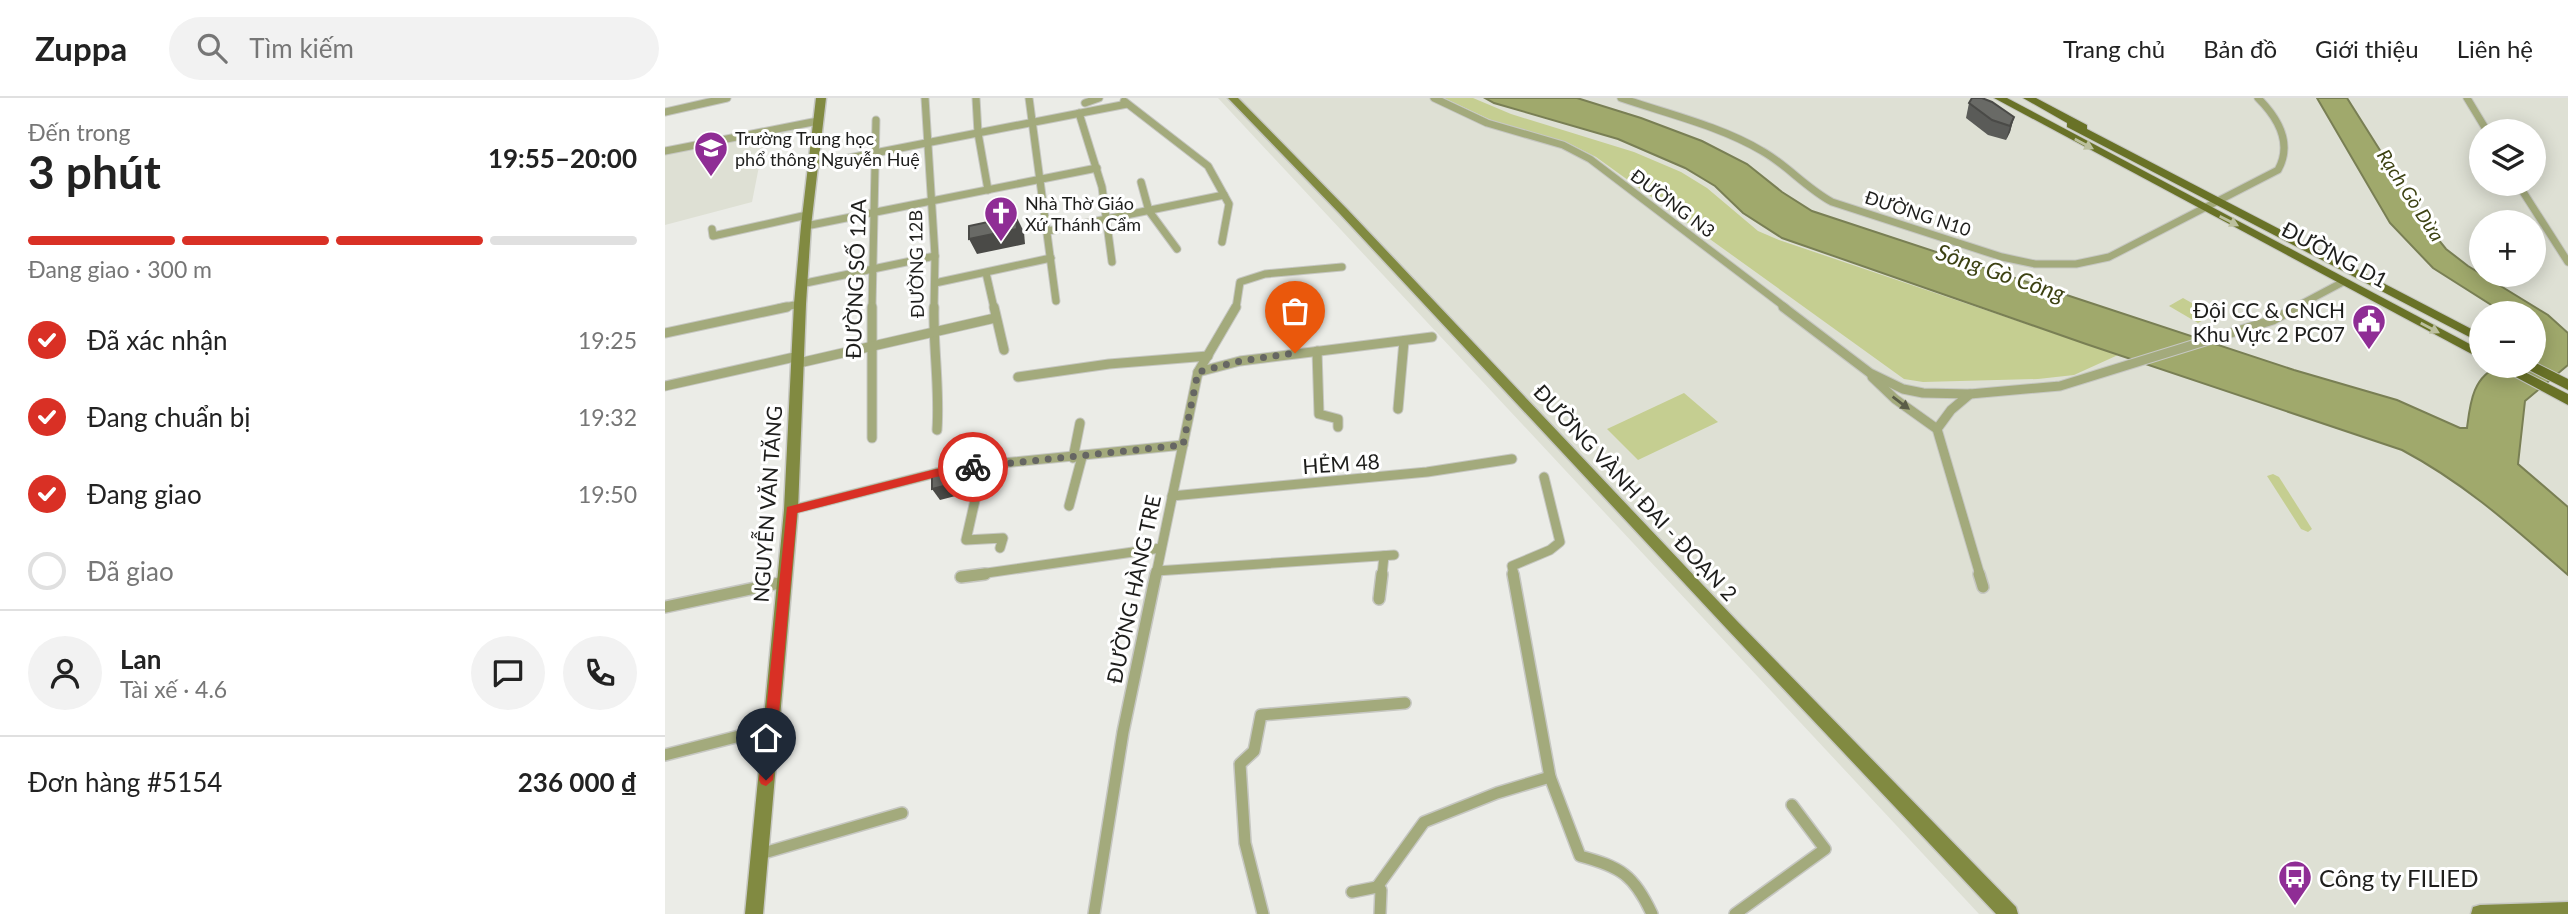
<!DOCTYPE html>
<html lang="vi">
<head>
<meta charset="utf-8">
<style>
  body { margin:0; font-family:Lato,sans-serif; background:#f2f2f2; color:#222; height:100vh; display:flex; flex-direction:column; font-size:26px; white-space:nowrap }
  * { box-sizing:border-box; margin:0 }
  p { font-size:23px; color:#767676 }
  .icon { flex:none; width:38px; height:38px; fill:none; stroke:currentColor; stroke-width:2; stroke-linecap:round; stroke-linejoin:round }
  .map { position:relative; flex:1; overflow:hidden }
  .drawer { display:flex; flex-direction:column; background:#fff; width:665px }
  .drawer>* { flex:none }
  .controls { position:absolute; left:1804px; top:21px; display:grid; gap:14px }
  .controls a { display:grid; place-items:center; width:77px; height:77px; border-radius:50%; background:#fff; box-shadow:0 4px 18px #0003; font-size:35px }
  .pin { position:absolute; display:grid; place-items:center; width:60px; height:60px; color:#fff; margin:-72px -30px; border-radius:50% 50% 50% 0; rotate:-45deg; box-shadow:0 0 7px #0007 }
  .pin .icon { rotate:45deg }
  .courier { position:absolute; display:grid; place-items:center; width:70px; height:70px; margin:-35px; border:5px solid #d93025; border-radius:50%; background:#fff; color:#222; box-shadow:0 2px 9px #0007 }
  .summary em { font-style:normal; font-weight:700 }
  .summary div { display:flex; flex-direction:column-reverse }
  .summary { display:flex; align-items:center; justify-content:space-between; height:119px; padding:0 28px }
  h1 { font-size:46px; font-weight:700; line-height:52px }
  .bar { display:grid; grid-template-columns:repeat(4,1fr); gap:10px 7px; align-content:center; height:84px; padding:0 28px }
  .bar i { height:9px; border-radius:5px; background:#e0e0e0 }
  .bar .on { background:#d93025 }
  .bar p { grid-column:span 4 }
  .line { display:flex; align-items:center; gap:18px; padding:0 28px; border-top:2px solid #e0e0e0 }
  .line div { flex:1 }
  .round { display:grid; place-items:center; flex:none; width:74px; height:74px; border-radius:37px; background:#f2f2f2 }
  ol { padding:0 28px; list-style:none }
  li { display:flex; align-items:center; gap:21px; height:77px }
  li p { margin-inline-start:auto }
  li .icon { padding:7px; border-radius:50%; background:#d93025; color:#fff; stroke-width:4 }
  li:last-child { color:#767676 }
  li i { width:38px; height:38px; border:4px solid #e0e0e0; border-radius:50% }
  header { display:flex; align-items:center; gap:42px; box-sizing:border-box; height:98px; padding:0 35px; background:#fff; border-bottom:2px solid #e0e0e0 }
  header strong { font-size:33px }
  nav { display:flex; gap:38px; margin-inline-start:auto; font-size:24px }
  .search { width:490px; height:63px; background:#f2f2f2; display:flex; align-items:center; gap:18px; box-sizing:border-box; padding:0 24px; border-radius:38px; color:#767676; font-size:26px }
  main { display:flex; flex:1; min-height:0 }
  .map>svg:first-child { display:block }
  .built { fill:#dee0d4; fill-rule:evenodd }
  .green { fill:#c5ce91 }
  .water { fill:#a0a96c; stroke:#797f54; stroke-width:2 }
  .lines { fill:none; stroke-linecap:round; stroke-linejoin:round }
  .street-far2-casing { stroke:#c6c7c2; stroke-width:9 }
  .street-far1-casing { stroke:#c6c7c2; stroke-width:11 }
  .street-casing { stroke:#c6c7c2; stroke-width:14 }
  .secondary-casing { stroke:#c6c7c2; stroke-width:3 }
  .primary-casing { stroke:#c6c7c2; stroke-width:2 }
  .street-far2 { stroke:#a3aa7c; stroke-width:7 }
  .street-far1 { stroke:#a3aa7c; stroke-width:9 }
  .street { stroke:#a3aa7c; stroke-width:11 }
  .secondary { fill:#818a41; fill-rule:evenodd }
  .primary { fill:#697227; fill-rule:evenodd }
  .wall { fill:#5a5b58 }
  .shaded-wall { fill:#4a4a47 }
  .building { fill:#696a66; stroke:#4a4a47; stroke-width:2 }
  .oneway { fill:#bcc09e }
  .oneway2 { fill:#5a5d47 }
  .route { fill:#d93025 }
  .done { stroke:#666663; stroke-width:7; stroke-dasharray:0 12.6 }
  .labels { text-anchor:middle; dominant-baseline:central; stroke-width:6; stroke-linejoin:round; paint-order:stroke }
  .far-poi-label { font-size:18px; fill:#1e1e1c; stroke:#fff; text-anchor:start }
  .far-street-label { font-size:18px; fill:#1e1e1c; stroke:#fff }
  .far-water-label { font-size:19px; font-style:italic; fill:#3d4213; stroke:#fff }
  .street-label { font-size:21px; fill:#1e1e1c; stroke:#fff }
  .poi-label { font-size:21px; fill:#1e1e1c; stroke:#fff; text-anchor:end }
  .water-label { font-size:23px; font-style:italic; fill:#3d4213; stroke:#fff }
  .near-poi-label { font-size:24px; fill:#1e1e1c; stroke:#fff; text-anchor:start }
</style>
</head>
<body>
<header>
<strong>Zuppa</strong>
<div class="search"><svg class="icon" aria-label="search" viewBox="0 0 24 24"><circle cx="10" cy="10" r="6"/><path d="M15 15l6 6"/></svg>Tìm kiếm</div>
<nav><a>Trang chủ</a><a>Bản đồ</a><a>Giới thiệu</a><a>Liên hệ</a></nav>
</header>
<main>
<section class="drawer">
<div class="summary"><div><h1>3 phút</h1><p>Đến trong</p></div><em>19:55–20:00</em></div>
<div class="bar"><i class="on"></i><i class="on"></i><i class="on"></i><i></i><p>Đang giao · 300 m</p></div>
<ol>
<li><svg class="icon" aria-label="check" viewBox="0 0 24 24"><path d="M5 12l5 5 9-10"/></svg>Đã xác nhận<p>19:25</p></li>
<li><svg class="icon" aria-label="check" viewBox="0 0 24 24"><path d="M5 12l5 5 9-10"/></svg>Đang chuẩn bị<p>19:32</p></li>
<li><svg class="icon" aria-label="check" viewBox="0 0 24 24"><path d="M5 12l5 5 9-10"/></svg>Đang giao<p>19:50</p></li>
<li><i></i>Đã giao</li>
</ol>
<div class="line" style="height:126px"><a class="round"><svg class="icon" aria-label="person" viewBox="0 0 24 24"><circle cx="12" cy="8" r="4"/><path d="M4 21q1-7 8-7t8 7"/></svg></a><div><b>Lan</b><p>Tài xế · 4.6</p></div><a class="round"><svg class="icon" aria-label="chat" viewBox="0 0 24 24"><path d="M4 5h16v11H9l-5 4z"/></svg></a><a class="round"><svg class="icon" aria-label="phone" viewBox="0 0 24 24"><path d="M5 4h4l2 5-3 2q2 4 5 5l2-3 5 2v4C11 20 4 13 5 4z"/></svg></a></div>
<div class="line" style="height:91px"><div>Đơn hàng #5154</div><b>236 000 ₫</b></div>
</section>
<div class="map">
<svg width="1903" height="816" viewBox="0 0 1903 816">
  <rect width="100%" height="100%" fill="#ebece7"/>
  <!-- built -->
  <g class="built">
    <path d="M553 0H1903V816H1314ZM1816 33H1869V86H1816ZM1816 124H1869V177H1816ZM1816 215H1869V268H1816Z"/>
    <path d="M131 31 129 37 99 43 87 104 0 127V56Z"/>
  </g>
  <!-- green -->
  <g class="green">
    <path d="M779 0H808L846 16 969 54 1016 74 1042 90 1093 133 1114 142 1453 257 1409 277 1373 281 1258 284 1239 281 931 59 901 44 826 22Z"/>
    <path d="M1518 200 1548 217 1533 225 1504 208Z"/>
    <path d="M1019 295 1053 324 973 362 942 331Z"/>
    <path d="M1608 376 1614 379 1647 431 1643 434 1636 431 1602 378Z"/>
  </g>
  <!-- water -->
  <path class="water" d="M820 0H912L976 20 1037 43 1082 66 1117 94 1147 113 1629 272 1732 302 1795 330H1802C1805 307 1807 278 1835 268 1844 265 1859 268 1869 268V246L1871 245 1869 215H1839L1768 170 1725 125 1652 0H1682L1764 130 1781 151 1803 168 1883 217 1903 235V267L1860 303 1853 366 1903 409V477C1849 430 1801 386 1737 352L1421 246 1117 140 1078 115 1050 88 1020 70 953 41 829 5Z"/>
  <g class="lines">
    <!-- street-far2 casing -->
    <g class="street-far2-casing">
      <g id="street-far2">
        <path d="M260 0 270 158 269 210"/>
        <path d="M311 0 313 35 323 92"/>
        <path d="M364 0 391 203"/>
        <path d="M769 0 822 25 898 47 925 61 1121 210"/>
        <path d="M956 0C1003 16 1055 28 1097 53 1122 67 1141 90 1167 104L1337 159 1370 166H1411L1444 159 1613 72C1628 45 1613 20 1593 0"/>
        <path d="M1802 0 1822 33"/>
        <path d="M459 3 543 68 564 106 557 144"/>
        <path d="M420 5 434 0"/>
        <path d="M0 14 62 0"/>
        <path d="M414 15 437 89 447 164"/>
        <path d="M0 53 153 23"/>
        <path d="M148 67 462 6"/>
        <path d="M476 84 484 113 512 151"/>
        <path d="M1853 86 1903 164"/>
        <path d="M141 128 432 70"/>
        <path d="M47 131 48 138 142 117"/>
        <path d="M383 133 559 97"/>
        <path d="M321 175 329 210"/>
        <path d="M270 185 386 160"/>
        <path d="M136 186 270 158"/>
        <path d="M114 210 135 206"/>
        <path d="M207 210 211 22"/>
        <path d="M571 210 575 184 600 176 677 169"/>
        <path d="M1629 210 1678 184"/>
      </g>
    </g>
    <!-- street-far1 casing -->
    <g class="street-far1-casing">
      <g id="street-far1">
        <path d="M207 209V340"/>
        <path d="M269 209C268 250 275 291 272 332"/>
        <path d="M329 209 339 252"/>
        <path d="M1118 209 1205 275 1238 291 1258 295 1305 296 1395 288 1608 222 1632 209"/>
        <path d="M0 235 122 209"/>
        <path d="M652 253 654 316 673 321V329"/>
        <path d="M134 265 330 220"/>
        <path d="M533 274 575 263 767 239"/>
        <path d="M353 279 444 266 543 258"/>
        <path d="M1207 279 1230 301 1272 331 1315 477"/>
        <path d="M0 288 134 258"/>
        <path d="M733 311 739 243"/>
        <path d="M1272 331 1286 312 1305 296"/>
        <path d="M408 360 415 325"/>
        <path d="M318 367 301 442 338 440 335 450"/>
        <path d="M507 398 762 374 847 361"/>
        <path d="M404 408 417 359"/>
        <path d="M126 412 271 375 318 367 518 347"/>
        <path d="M491 473 729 457"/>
        <path d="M308 477 496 450"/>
        <path d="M491 477 533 274 571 209"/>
        <path d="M717 477 719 458"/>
        <path d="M849 477 847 468 885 452 895 444 879 379"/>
      </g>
    </g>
    <!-- street casing -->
    <g class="street-casing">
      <g id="street">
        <path d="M848 476 885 679 915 758C956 769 969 777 987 816"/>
        <path d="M1314 476 1318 489"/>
        <path d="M296 479 320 476"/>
        <path d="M714 501 717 476"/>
        <path d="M0 509 119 484"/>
        <path d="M0 657 106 630"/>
        <path d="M95 756 237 715"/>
        <path d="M712 789 759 724 832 695 885 679"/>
        <path d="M687 794 712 789 716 792 715 816"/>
        <path d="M429 816 458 634 491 476"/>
        <path d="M598 816 580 745 575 666 589 653 596 617 740 605"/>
        <path d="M1070 816 1160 751 1127 707"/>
      </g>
    </g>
    <!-- secondary casing -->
    <g class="secondary-casing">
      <g id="secondary">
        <path d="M151 0H161L146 128 141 206 133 412 98 816H80L119 412 129 206 136 128Z"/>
        <path d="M563 0H573L683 112 1072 523 1351 809 1353 816H1331L1062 531 675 116Z"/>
        <path d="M1903 804V816H1806L1808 809 1815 807Z"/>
      </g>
    </g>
    <!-- primary casing -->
    <g class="primary-casing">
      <g id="primary">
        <path d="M1329 0H1342L1816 252V261Z"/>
        <path d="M1358 0H1371L1422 27V31L1816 236V245L1402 29V25Z"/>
        <path d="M1869 264 1903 281V292L1862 271 1860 268H1869Z"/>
        <path d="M1830 268H1848L1903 296V307Z"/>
      </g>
    </g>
    <!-- street-far2 -->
    <use href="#street-far2" class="street-far2"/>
    <!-- street-far1 -->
    <use href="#street-far1" class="street-far1"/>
    <!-- street -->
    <use href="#street" class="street"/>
    <!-- secondary -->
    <use href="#secondary" class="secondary"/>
    <!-- primary -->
    <use href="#primary" class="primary"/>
  </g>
  <!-- wall -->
  <path class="wall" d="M1304 5 1349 19 1345 34 1341 42 1323 37 1301 20Z"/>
  <!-- shaded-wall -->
  <g class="shaded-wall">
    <path d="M1349 19 1345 34 1341 42 1345 28Z"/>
    <path d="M351 118 359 134 360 146 312 156 304 141Z"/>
    <path d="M295 368 301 378 302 395 275 402 267 391Z"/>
  </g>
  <!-- building -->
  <g class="building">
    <path d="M1307 0H1317L1327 4 1349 19 1345 28 1327 22 1304 5Z"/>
    <path d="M351 118 352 131 304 141V128Z"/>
    <path d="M295 368V384L267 391V374Z"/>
  </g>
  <!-- one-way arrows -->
  <defs><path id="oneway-solid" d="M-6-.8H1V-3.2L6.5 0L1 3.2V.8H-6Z" transform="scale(1.75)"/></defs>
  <g class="oneway">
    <use href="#oneway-solid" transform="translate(1419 46) rotate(28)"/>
    <use href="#oneway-solid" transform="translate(1564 123) rotate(27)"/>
    <use href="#oneway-solid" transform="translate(1765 230) rotate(28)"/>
  </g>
  <use class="oneway2" href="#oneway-solid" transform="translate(1236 305) rotate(37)"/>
  <!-- route -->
  <path class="route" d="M308 365 313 369 312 372 271 379 132 415 108 682 101 688 96 686 94 682 122 409 271 371Z"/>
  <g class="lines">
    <!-- done -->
    <path class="done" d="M308 369 518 347 533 274 575 263 630 255"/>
  </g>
  <!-- icons -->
  <defs>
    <g id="school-pin" transform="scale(1.75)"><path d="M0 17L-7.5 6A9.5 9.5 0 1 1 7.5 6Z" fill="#8f2d95" stroke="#fff"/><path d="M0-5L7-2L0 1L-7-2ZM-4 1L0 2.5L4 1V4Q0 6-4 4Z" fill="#fff"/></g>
    <g id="church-pin" transform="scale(1.75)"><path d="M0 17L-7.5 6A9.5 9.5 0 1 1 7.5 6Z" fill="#8f2d95" stroke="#fff"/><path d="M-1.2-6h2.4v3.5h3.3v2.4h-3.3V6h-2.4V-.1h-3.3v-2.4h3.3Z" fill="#fff"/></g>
    <g id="civic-pin" transform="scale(1.75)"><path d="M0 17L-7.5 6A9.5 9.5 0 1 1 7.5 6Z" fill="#8f2d95" stroke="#fff"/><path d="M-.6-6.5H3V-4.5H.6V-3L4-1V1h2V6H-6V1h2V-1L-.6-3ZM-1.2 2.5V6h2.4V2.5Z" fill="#fff"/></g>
    <g id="bus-pin" transform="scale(1.75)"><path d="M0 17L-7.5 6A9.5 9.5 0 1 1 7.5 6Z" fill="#8f2d95" stroke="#fff"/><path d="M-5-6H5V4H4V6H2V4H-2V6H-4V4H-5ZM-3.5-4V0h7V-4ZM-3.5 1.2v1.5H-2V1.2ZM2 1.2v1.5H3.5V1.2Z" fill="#fff"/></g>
  </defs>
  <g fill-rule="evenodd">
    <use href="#school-pin" x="46" y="50"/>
    <use href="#church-pin" x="336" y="115"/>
    <use href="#civic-pin" x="1704" y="223"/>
    <use href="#bus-pin" x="1630" y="779"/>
  </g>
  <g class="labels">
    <!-- far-poi labels -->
    <g class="far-poi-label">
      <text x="70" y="40">Trường Trung học<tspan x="70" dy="21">phổ thông Nguyễn Huệ</tspan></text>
      <text x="360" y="105">Nhà Thờ Giáo<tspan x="360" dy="21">Xứ Thánh Cẩm</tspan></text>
    </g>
    <!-- far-street labels -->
    <g class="far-street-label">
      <text transform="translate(1008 105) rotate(37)">ĐƯỜNG N3</text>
      <text transform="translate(1253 115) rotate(18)">ĐƯỜNG N10</text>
      <text transform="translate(251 166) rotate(-91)">ĐƯỜNG 12B</text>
    </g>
    <!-- far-water labels -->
    <g class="far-water-label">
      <text transform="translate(1746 97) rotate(57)">Rạch Gò Dừa</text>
    </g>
    <!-- street labels -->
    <g class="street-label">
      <text transform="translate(1670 156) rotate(28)">ĐƯỜNG D1</text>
      <text transform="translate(190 181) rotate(-88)">ĐƯỜNG SỐ 12A</text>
      <text transform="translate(676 365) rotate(-4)">HẺM 48</text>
      <text transform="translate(971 394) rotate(47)">ĐƯỜNG VÀNH ĐAI - ĐOẠN 2</text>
      <text transform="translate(102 406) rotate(-86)">NGUYỄN VĂN TĂNG</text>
      <text transform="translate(468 491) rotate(-78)">ĐƯỜNG HÀNG TRE</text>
    </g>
    <!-- poi labels -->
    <g class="poi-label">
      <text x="1680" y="211">Đội CC &amp; CNCH<tspan x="1680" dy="24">Khu Vực 2 PC07</tspan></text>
    </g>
    <!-- water labels -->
    <g class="water-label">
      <text transform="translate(1336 174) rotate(19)">Sông Gò Công</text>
    </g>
    <!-- near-poi labels -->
    <g class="near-poi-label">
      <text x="1654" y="779">Công ty FILIED</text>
    </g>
  </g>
</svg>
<div class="controls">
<a><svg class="icon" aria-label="layers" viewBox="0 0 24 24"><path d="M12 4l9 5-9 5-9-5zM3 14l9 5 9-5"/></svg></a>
<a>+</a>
<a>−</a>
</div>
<div class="pin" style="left:630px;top:255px;background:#ea580c"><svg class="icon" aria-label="bag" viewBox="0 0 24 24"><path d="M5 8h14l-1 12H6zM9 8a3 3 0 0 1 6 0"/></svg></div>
<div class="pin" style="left:101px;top:682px;background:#1f2937"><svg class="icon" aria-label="home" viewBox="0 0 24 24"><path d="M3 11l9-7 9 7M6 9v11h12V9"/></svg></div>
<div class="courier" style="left:308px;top:369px"><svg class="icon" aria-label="bike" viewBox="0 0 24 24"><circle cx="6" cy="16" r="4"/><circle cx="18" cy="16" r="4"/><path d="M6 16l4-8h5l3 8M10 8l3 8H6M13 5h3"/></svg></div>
</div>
</main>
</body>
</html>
